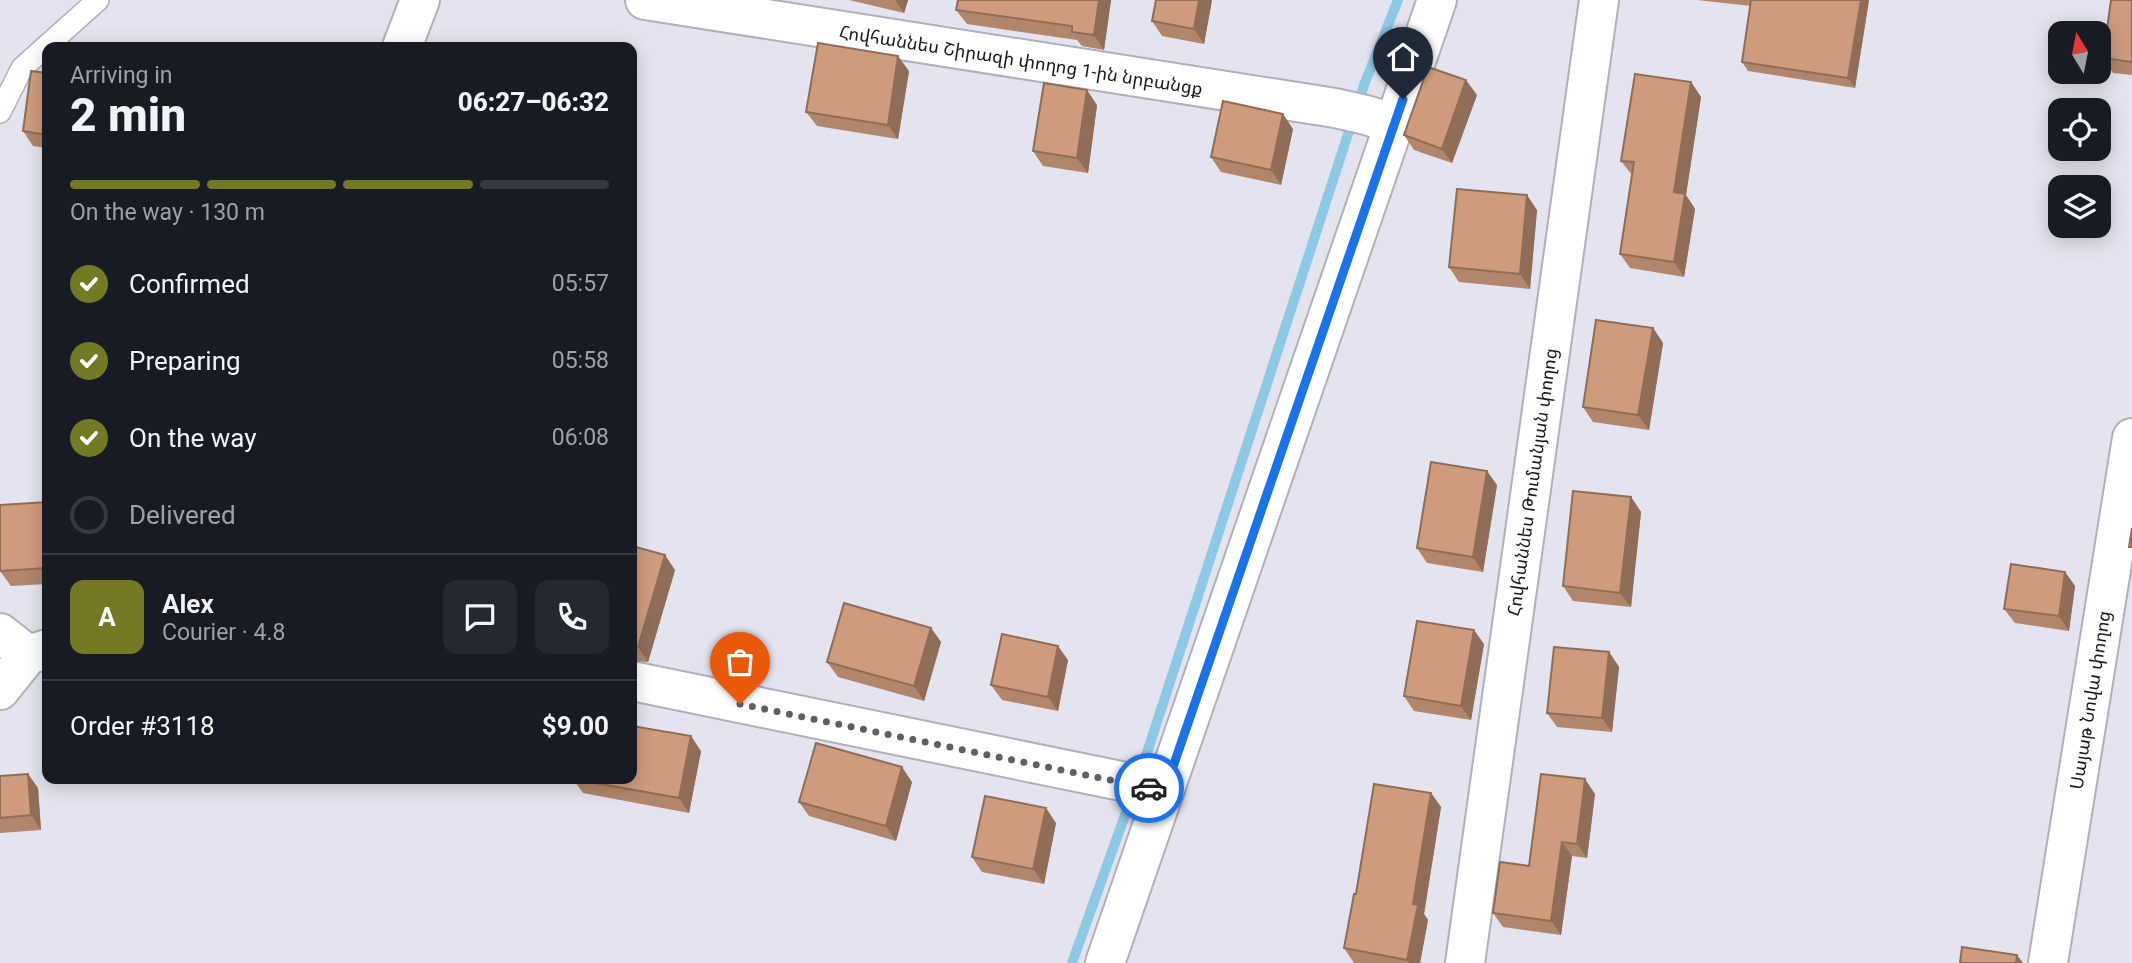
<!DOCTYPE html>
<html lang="en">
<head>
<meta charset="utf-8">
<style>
  body { margin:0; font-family:Roboto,"Noto Sans Armenian",sans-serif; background:#242831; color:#f1f3f6; height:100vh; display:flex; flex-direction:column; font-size:26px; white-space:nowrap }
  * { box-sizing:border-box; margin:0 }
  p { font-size:23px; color:#9ea1a6 }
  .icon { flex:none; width:38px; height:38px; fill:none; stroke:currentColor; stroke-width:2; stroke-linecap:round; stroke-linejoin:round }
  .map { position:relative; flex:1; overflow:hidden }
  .panel { position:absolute; left:42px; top:42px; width:595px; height:742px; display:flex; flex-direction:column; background:#171b24; border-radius:14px; box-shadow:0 4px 18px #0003 }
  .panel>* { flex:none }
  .needle { width:46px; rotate:350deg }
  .tools { position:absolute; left:2048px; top:21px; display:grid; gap:14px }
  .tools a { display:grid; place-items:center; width:63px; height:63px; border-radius:14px; background:#171b24; box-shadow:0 4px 18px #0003; font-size:35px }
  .pin { position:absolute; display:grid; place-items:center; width:60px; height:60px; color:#fff; margin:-72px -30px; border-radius:50% 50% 50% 0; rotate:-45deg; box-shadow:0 0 7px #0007 }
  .pin .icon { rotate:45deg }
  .courier { position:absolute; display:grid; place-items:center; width:70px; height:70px; margin:-35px; border:5px solid #1a73e8; border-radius:50%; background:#fff; color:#222; box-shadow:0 2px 9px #0007 }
  .headline em { font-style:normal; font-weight:800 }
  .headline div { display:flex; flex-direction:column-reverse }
  .headline { display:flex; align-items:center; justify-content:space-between; height:119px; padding:0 28px }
  h1 { font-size:46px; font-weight:800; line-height:52px }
  .bar { display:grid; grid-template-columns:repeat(4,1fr); gap:10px 7px; align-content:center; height:84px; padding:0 28px }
  .bar i { height:9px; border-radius:5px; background:#363941 }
  .bar .on { background:#747a23 }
  .bar p { grid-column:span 4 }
  .line { display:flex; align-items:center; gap:18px; padding:0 28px; border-top:2px solid #363941 }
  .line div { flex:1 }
  .round { display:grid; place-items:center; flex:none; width:74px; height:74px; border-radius:14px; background:#242831 }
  ol { padding:0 28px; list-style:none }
  li { display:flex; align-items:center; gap:21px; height:77px }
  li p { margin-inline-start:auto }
  li .icon { padding:7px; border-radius:50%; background:#747a23; color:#fff; stroke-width:4 }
  li:last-child { color:#9ea1a6 }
  li i { width:38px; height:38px; border:4px solid #363941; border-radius:50% }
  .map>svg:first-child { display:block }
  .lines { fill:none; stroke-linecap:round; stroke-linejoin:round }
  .stream { stroke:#8dc9e7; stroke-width:10 }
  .lane-casing { stroke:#afb0ba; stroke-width:24 }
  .street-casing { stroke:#afb0ba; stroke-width:42 }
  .lane { stroke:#fff; stroke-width:21 }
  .street { stroke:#fff; stroke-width:38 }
  .wall { fill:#b1866b }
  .shaded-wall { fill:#906d57 }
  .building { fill:#ce9c7c; stroke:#906d57; stroke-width:2 }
  .done { stroke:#5f5f66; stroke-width:7; stroke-dasharray:0 12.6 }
  .route { stroke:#1a73e8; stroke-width:9 }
  .labels { text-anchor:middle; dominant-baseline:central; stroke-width:5; stroke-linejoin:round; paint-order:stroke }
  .street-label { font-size:18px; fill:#18181c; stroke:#fff }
</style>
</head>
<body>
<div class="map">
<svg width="2132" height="963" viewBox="0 0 2132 963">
  <rect width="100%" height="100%" fill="#e3e4ef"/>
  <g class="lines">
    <!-- stream -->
    <path class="stream" d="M1072 963 1143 765 1364 85 1398 0"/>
    <!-- lane casing -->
    <g class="lane-casing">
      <path id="lane" d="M0 112 22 68 98 0"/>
    </g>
    <!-- street casing -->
    <g class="street-casing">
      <g id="street">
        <path d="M645 0 1335 108 1366 115 1395 124"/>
        <path d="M402 47 420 0"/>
        <path d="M0 633 28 655"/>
        <path d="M632 681 1165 790"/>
        <path d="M0 690 28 655 47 649"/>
        <path d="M1105 963 1437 0"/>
        <path d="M1465 963 1599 0"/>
        <path d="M2048 963 2132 438"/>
      </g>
    </g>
    <!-- lane -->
    <use href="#lane" class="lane"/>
    <!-- street -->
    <use href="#street" class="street"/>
  </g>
  <!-- wall -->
  <g class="wall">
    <path d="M849 0H908L904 13Z"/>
    <path d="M1111 0 1104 50 1082 46 1077 40 967 24 956 10Z"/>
    <path d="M1212 0 1204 44 1162 36 1152 21Z"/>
    <path d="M1697 0H1869L1855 88 1748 71 1742 62 1751 6Z"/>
    <path d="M2132 0V75L2113 73 2103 58Z"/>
    <path d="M909 71 898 139 817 126 806 112Z"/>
    <path d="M47 73V148L33 146 23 131Z"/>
    <path d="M1691 82 1701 97 1686 195 1695 209 1684 277 1630 268 1620 254 1632 175 1621 161Z"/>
    <path d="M1477 95 1452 163 1414 150 1404 135Z"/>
    <path d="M1097 105 1088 173 1043 166 1033 151Z"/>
    <path d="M1293 129 1281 185 1221 172 1211 157Z"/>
    <path d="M1537 210 1530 289 1459 282 1449 267Z"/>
    <path d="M1653 328 1663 343 1649 430 1593 422 1583 407Z"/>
    <path d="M1497 485 1483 572 1427 563 1417 548Z"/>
    <path d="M1631 497 1641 512 1631 607 1573 601 1563 586Z"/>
    <path d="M47 502V584L11 586 0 571Z"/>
    <path d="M632 546 675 570 648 662 632 661Z"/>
    <path d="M2065 572 2075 586 2069 631 2015 623 2004 609Z"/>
    <path d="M931 628 941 642 924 701 838 677 827 662Z"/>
    <path d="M1484 644 1471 720 1414 711 1404 696Z"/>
    <path d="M1609 652 1619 667 1612 732 1557 727 1547 713Z"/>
    <path d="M1068 660 1058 711 1002 700 991 685Z"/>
    <path d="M701 751 689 813 583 793 573 779Z"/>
    <path d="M0 776 38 788 41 830 0 833Z"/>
    <path d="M912 782 896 841 809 816 799 802Z"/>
    <path d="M1431 793 1441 807 1424 914 1428 920 1420 963H1354L1344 948 1356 894Z"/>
    <path d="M1595 794 1587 858 1572 856 1561 935 1503 927 1493 913 1529 866Z"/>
    <path d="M1056 823 1044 884 982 872 972 857Z"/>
  </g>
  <!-- shaded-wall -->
  <g class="shaded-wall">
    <path d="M895 0H908L904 13Z"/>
    <path d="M1099 0H1111L1104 50 1094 35Z"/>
    <path d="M1199 0H1212L1204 44 1194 29Z"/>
    <path d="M1861 0H1869L1855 88 1848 78Z"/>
    <path d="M898 56 909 71 898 139 888 125Z"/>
    <path d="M1466 80 1477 95 1452 163 1442 149Z"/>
    <path d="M1691 82 1701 97 1686 195 1695 209 1684 277 1674 262V192Z"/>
    <path d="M1087 90 1097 105 1088 173 1077 158Z"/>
    <path d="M1283 114 1293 129 1281 185 1271 170Z"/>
    <path d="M1527 195 1537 210 1530 289 1520 274Z"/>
    <path d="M1653 328 1663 343 1649 430 1638 415Z"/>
    <path d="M1487 471 1497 485 1483 572 1473 557Z"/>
    <path d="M1631 497 1641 512 1631 607 1620 593Z"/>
    <path d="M665 555 675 570 648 662 638 647Z"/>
    <path d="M2065 572 2075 586 2069 631 2059 616Z"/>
    <path d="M931 628 941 642 924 701 914 686Z"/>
    <path d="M1474 630 1484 644 1471 720 1461 706Z"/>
    <path d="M1058 646 1068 660 1058 711 1048 697Z"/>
    <path d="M1609 652 1619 667 1612 732 1602 718Z"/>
    <path d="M691 736 701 751 689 813 679 798Z"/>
    <path d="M902 767 912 782 896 841 886 826Z"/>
    <path d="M28 774 38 788 41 830 31 815Z"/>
    <path d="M1585 779 1595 794 1587 858 1577 844Z"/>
    <path d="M1431 793 1441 807 1424 914 1428 920 1420 963H1410L1407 960 1413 904Z"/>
    <path d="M1046 808 1056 823 1044 884 1033 869Z"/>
    <path d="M1562 842 1572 856 1561 935 1551 921Z"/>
    <path d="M2017 955 2023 963H2016Z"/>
  </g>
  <!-- building -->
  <g class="building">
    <path d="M958 0H1099L1094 35 1072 32V26L956 10Z"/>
    <path d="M1156 0H1199L1194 29 1152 21Z"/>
    <path d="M1751 0H1861L1848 78 1742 62Z"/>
    <path d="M2111 0H2132V62L2103 58Z"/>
    <path d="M818 43 898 56 888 125 806 112Z"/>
    <path d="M507 45 537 47H507Z"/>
    <path d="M1428 67 1466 80 1442 149 1404 135Z"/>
    <path d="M31 71 47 73V135L23 131Z"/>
    <path d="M1635 74 1691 82 1674 192 1685 194 1674 262 1620 254 1634 162 1621 161Z"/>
    <path d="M1044 83 1087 90 1077 158 1033 151Z"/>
    <path d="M1223 101 1283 114 1271 170 1211 157Z"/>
    <path d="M1457 189 1527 195 1520 274 1449 267Z"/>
    <path d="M1596 320 1653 328 1638 415 1583 407Z"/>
    <path d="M1431 462 1487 471 1473 557 1417 548Z"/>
    <path d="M1573 491 1631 497 1620 593 1563 586Z"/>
    <path d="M47 502V568L0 571V505Z"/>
    <path d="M2132 528V547H2129Z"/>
    <path d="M632 546 665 555 638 647H632Z"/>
    <path d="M2011 564 2065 572 2059 616 2004 609Z"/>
    <path d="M844 603 931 628 914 686 827 662Z"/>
    <path d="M1417 621 1474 630 1461 706 1404 696Z"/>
    <path d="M1002 634 1058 646 1048 697 991 685Z"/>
    <path d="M1554 647 1609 652 1602 718 1547 713Z"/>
    <path d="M632 726 691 736 679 798 573 779H632Z"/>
    <path d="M816 743 902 767 886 826 799 802Z"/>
    <path d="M28 774 31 815 0 818V776Z"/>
    <path d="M1541 774 1585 779 1577 844 1562 842 1551 921 1493 913 1500 862 1529 866Z"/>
    <path d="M1374 784 1431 793 1413 904 1418 905 1407 960 1344 948 1354 894H1356Z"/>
    <path d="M985 796 1046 808 1033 869 972 857Z"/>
    <path d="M1962 947 2017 955 2016 963H1960Z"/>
  </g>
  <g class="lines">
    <!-- done -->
    <path class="done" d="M740 704 1149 788"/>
    <!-- route -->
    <path class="route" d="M1149 788 1165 790 1403 99"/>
  </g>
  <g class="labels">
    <!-- street labels -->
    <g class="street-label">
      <text transform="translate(1021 60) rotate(9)">Հովհաննես Շիրազի փողոց 1-ին նրբանցք</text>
      <text transform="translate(1532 482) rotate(-82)">Հովհաննես Թումանյան փողոց</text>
      <text transform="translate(2090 700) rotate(-81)">Սայաթ Նովա փողոց</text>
    </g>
  </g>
</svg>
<div class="tools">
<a><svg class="needle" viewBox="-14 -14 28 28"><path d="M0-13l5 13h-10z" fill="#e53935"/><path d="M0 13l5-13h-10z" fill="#9ea1a6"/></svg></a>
<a><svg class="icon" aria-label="locate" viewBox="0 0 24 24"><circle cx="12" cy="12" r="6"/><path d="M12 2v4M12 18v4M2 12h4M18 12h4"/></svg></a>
<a><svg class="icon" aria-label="layers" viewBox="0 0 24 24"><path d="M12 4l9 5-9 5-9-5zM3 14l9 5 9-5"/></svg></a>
</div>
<div class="pin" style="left:740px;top:704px;background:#ea580c"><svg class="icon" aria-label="bag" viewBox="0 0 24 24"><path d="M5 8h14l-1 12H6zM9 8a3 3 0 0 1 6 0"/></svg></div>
<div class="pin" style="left:1403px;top:99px;background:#1f2937"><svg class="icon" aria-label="home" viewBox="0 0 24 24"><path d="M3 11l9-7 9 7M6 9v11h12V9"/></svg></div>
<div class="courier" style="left:1149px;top:788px"><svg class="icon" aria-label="car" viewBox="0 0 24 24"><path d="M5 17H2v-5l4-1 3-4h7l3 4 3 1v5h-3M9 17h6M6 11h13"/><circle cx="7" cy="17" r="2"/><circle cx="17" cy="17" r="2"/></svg></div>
<section class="panel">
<div class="headline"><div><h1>2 min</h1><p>Arriving in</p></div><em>06:27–06:32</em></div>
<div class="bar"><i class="on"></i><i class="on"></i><i class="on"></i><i></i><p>On the way · 130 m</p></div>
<ol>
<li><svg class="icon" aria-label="check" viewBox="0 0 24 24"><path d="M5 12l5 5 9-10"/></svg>Confirmed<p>05:57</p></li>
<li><svg class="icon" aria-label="check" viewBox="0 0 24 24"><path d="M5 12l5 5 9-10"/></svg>Preparing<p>05:58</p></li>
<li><svg class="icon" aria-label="check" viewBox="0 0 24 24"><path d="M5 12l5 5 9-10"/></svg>On the way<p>06:08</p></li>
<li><i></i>Delivered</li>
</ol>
<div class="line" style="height:126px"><b class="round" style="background:#747a23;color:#fff">A</b><div><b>Alex</b><p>Courier · 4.8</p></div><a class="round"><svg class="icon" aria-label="chat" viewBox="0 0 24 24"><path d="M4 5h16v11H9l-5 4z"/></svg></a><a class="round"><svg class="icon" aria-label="phone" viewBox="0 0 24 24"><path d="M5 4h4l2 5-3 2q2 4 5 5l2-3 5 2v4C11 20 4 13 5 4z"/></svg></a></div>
<div class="line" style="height:91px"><div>Order #3118</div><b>$9.00</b></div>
</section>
</div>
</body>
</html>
